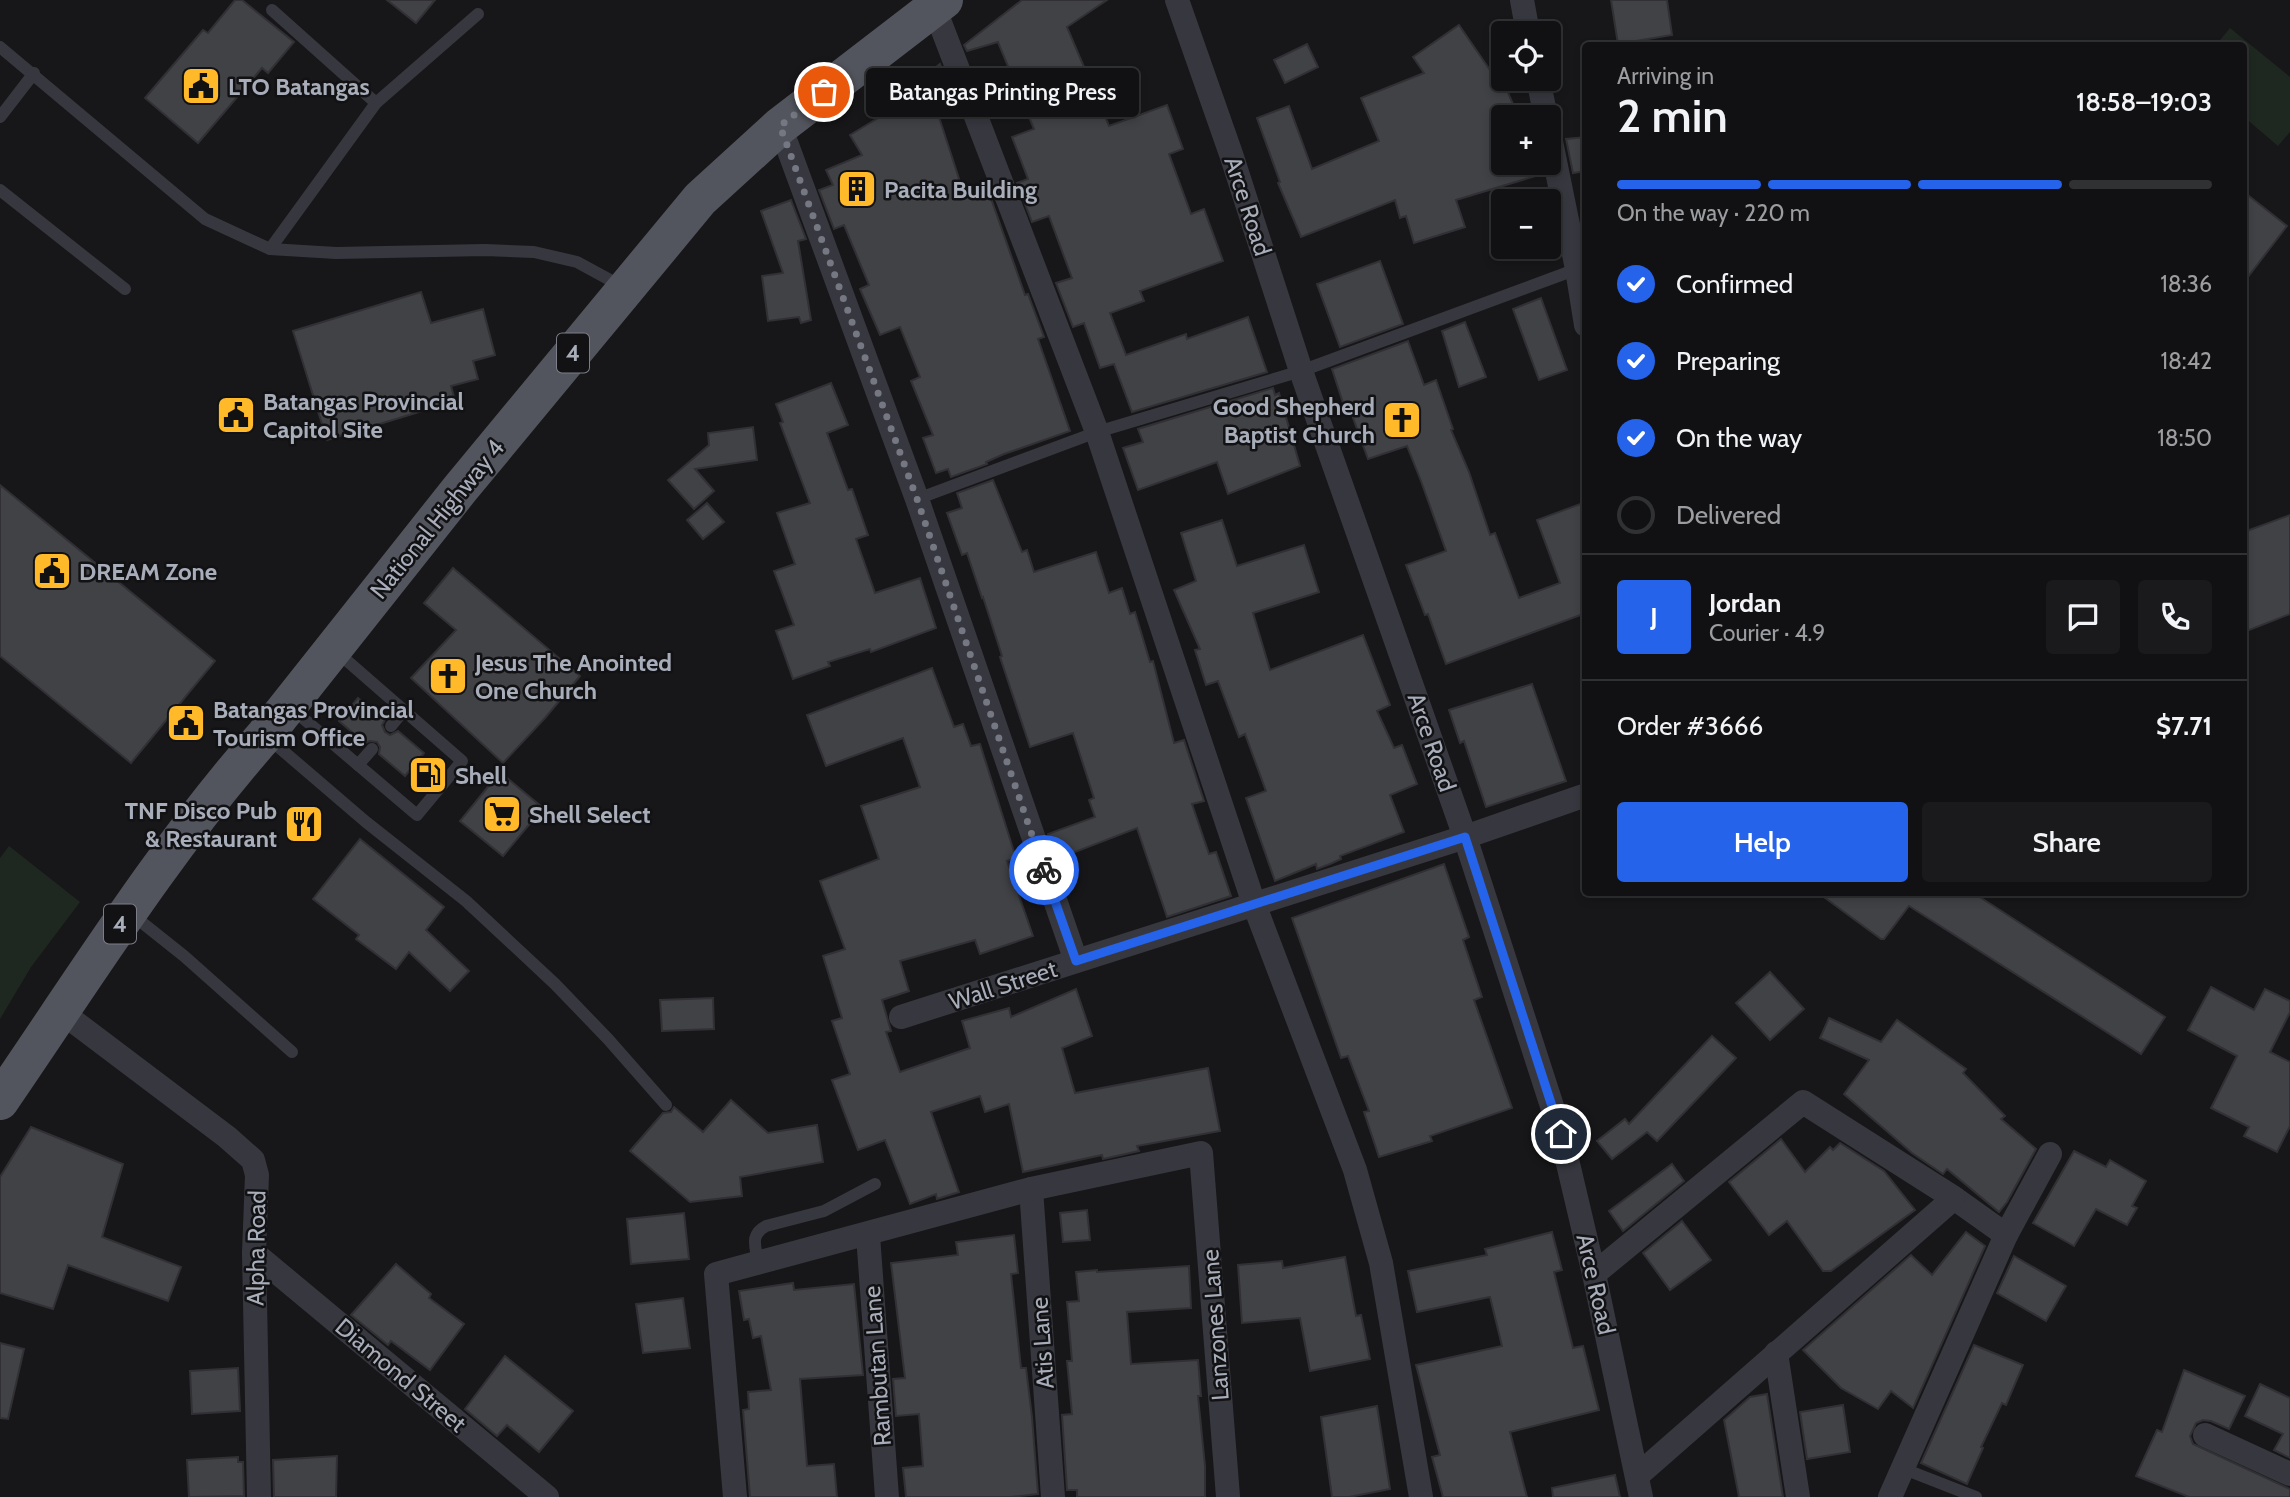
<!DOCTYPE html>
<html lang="en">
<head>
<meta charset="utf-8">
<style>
  body { margin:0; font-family:Cabin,sans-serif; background:#1a1a1c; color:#f1f3f6; height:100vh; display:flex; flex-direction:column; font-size:26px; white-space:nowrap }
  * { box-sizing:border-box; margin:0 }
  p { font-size:23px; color:#9c9da0 }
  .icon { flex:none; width:38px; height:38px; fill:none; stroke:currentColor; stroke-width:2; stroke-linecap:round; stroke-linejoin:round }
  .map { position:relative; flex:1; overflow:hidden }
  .sheet { position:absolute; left:1582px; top:42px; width:665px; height:854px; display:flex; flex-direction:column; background:#111113; border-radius:7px; box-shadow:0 4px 10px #0003,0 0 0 2px #303133 }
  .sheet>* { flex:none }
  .buttons { position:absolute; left:1491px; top:21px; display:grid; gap:14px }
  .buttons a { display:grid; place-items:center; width:70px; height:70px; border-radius:7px; background:#111113; box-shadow:0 4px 10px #0003,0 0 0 2px #303133; font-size:35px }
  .pin { position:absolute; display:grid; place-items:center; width:60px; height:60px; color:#fff; margin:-30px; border:4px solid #fff; border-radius:50%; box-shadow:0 2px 7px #0007 }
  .courier { position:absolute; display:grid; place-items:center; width:70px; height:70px; margin:-35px; border:5px solid #2563eb; border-radius:50%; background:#fff; color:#222; box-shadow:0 2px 9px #0007 }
  .bubble { position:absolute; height:49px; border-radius:7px; background:#111113; box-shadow:0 4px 10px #0003,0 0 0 2px #303133; font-size:23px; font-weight:600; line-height:49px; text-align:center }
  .summary em { font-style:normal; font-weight:600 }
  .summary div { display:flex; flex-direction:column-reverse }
  .summary { display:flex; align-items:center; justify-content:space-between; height:119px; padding:0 35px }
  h1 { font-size:46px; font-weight:600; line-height:52px }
  .bar { display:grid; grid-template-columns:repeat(4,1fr); gap:10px 7px; align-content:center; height:84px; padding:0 35px }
  .bar i { height:9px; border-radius:5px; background:#303133 }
  .bar .selected { background:#2563eb }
  .bar p { grid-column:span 4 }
  .line { display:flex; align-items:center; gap:18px; padding:0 35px; border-top:2px solid #303133 }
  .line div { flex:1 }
  .round { display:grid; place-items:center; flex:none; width:74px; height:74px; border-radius:7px; background:#1a1a1c }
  ol { padding:0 35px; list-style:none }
  li { display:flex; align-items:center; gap:21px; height:77px }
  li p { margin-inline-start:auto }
  li .icon { padding:7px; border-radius:50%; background:#2563eb; color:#fff; stroke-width:4 }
  li:last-child { color:#9c9da0 }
  li i { width:38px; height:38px; border:4px solid #303133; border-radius:50% }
  .primary-button { display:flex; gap:14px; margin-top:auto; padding:14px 35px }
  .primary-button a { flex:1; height:80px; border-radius:7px; background:#2563eb; color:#fff; font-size:28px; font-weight:600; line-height:80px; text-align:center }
  .primary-button a+a { background:#1a1a1c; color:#f1f3f6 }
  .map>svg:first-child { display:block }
  .green { fill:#1e2820 }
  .building { fill:#414246; stroke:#313135; stroke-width:2 }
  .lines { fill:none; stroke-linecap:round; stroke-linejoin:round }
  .service { stroke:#37383f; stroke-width:12 }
  .minor { stroke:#37383f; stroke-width:24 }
  .primary { stroke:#53555e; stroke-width:38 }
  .done { stroke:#757882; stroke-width:7; stroke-dasharray:0 12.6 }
  .route { stroke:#2563eb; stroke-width:9 }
  .labels { text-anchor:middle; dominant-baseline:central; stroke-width:5; stroke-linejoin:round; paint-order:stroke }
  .shield { fill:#121214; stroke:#7b7e88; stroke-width:2 }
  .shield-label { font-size:23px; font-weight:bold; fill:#a8adba }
  .poi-label { font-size:24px; font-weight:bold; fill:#a8adba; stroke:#121214; text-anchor:start }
  .street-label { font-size:24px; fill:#a8adba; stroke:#121214 }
</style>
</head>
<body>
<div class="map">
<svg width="2290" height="1497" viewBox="0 0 2290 1497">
  <rect width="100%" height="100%" fill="#171719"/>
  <!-- green -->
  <g class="green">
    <path d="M2230 28 2290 77V132L2278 146 2244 117V46L2216 45Z"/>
    <path d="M9 846 80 902 31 967 0 1019V858Z"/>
  </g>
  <!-- building -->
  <g class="building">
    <path d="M235 0H242L294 42 268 73 262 68 198 143 145 98 203 30 208 33Z"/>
    <path d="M387 0H435L416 23Z"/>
    <path d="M1022 0H1107L1067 27 1109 126 1167 105 1183 149 1169 154 1191 214 1204 209 1223 261 1140 291 1144 301 1110 313 1126 355 1186 334 1187 339 1248 317 1267 372 1132 412 1114 364 1100 368 1084 323 1073 327 1056 283 1072 278 1049 216 1032 222 1017 183 1028 179 1012 137 1034 129 998 42 967 51 964 45Z"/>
    <path d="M1611 0H1667L1672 35 1618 44Z"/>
    <path d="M1459 25 1490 70 1497 67 1516 111 1503 117V163H1540L1542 174 1456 200 1465 227 1414 243 1406 216 1400 218 1395 200 1301 237 1278 183 1280 182 1257 118 1289 106 1312 169 1379 141 1361 98 1424 73 1413 57Z"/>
    <path d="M1307 44 1318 67 1285 83 1274 60Z"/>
    <path d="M940 64 957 108 938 114 964 194 987 187 1025 295 1028 294 1044 337 1038 339 1070 431 1004 454 986 462 987 464 951 477 948 469 936 473 923 438 933 435 911 381 920 377 900 327 880 335 860 289 869 285 844 225 834 229 819 190 833 185 826 170 862 155 850 135 883 115 881 112Z"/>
    <path d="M1586 137V171L1573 173 1566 139Z"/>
    <path d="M2244 192 2287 226 2244 282Z"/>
    <path d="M791 200 806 239 798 241 811 320 801 323 799 317 768 321 762 276 783 273 761 211Z"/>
    <path d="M1380 261 1403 324 1340 347 1317 284Z"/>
    <path d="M421 292 431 323 483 309 495 355 473 361 478 379 451 386 455 401 327 440 293 331Z"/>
    <path d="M1541 298 1567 370 1539 380 1513 309Z"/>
    <path d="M1465 322 1486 377 1459 387 1442 331Z"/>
    <path d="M1408 341 1424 385 1436 380 1453 429 1451 430 1469 472 1490 535 1495 533 1519 598 1560 583 1537 520 1586 502V613L1446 664 1428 614 1425 615 1406 565 1446 551 1421 481 1407 446 1368 459 1349 407 1345 409 1332 369Z"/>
    <path d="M831 383 848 425 827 433 848 490 852 489 868 535 856 539 875 593 920 578 936 628 871 652 870 649 828 662 830 666 793 679 776 631 794 625 774 571 795 564 777 513 810 503 780 423 783 422 776 404Z"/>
    <path d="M1273 388 1275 395 1279 393 1300 466 1228 494 1217 462 1138 490 1123 448 1143 442 1138 429Z"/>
    <path d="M753 427 757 460 695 469 714 491 694 509 668 480 709 445 708 433Z"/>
    <path d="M993 480 1022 552 1027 550 1034 572 1096 552 1109 593 1122 588 1130 614 1135 612 1150 662 1153 661 1174 743 1184 740 1204 801 1192 804 1209 854 1216 852 1231 896 1167 917 1137 828 1057 859 1048 834 1095 817 1089 800 1094 798 1073 733 1030 747 1000 657 1002 656 983 597 982 598 967 553 962 555 947 513 962 508 957 493Z"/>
    <path d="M0 485 215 661 131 763 0 656Z"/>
    <path d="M707 503 724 522 703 539 687 520Z"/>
    <path d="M2290 515V614L2244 632V532Z"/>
    <path d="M1222 520 1237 566 1304 545 1319 592 1253 613 1270 670 1363 635 1390 705 1377 711 1394 748 1402 745 1417 784 1390 795 1404 832 1340 856 1341 859 1330 864 1317 869 1316 864 1275 881 1246 798 1266 791 1245 734 1239 737 1218 681 1206 685 1195 650 1200 649 1174 590 1196 581 1181 533Z"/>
    <path d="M453 568 580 676 545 718 503 763 411 678 456 630 424 603Z"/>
    <path d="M932 668 954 727 963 724 971 746 980 744 1016 858 1007 861 1033 936 980 954 975 940 900 961 909 991 882 1000 891 1031 886 1032 900 1072 970 1048 962 1021 1009 1008 1011 1017 1076 989 1092 1036 1062 1048 1075 1093 1208 1068 1220 1131 1137 1146 1139 1151 1103 1159 1102 1155 1023 1172 1009 1104 985 1112 980 1096 931 1112 959 1192 937 1199 936 1194 910 1204 885 1140 858 1150 832 1080 850 1074 832 1021 842 1018 823 956 845 949 820 881 879 859 861 806 920 787 903 738 826 766 807 715Z"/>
    <path d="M1532 684 1566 781 1486 807 1464 741 1460 743 1449 710Z"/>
    <path d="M358 698 385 720 382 725 385 732 390 735 398 731 424 753 405 776 379 754 380 747 377 742 370 741 365 743 339 721Z"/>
    <path d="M500 772 543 808 503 856 460 821Z"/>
    <path d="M360 839 444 907 426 930 469 971 450 991 409 952 396 969 356 939 359 935 313 899Z"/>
    <path d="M1444 864 1469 937 1463 940 1482 997 1474 1000 1512 1108 1430 1136 1432 1141 1379 1157 1364 1112 1369 1111 1348 1056 1341 1058 1292 918Z"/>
    <path d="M1817 892H1972L2165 1017 2141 1054 1909 906 1884 939H1881Z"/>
    <path d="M1770 972 1804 1009 1770 1040 1736 1003Z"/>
    <path d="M2211 987 2254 1010 2265 989 2290 1001V1012L2270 1052 2290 1062V1126L2277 1152 2244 1136 2249 1127 2211 1108 2237 1056 2188 1030Z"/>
    <path d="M713 998 714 1029 662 1031 660 1000Z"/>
    <path d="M1829 1018 1881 1042 1897 1020 1966 1069 1963 1073 2005 1116 2001 1119 2036 1149 2007 1202 1999 1212 1947 1169 1943 1174 1912 1153 1844 1094 1869 1060 1820 1038Z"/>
    <path d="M1712 1036 1736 1058 1657 1141 1647 1132 1612 1159 1597 1141 1625 1119 1629 1124Z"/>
    <path d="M731 1100 768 1133 817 1125 823 1162 740 1177 742 1196 690 1202 630 1151 663 1113 671 1112 674 1107 703 1132Z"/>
    <path d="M31 1127 123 1164 102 1237 181 1267 168 1301 68 1265 53 1309 0 1293V1177Z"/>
    <path d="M1781 1139 1805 1172 1830 1147 1833 1150 1840 1143 1884 1171 1915 1210 1831 1271H1823L1787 1221 1769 1235 1729 1182Z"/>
    <path d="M2074 1151 2106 1167 2110 1160 2146 1181 2132 1206 2137 1208 2127 1225 2096 1209 2074 1246 2033 1223Z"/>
    <path d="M1672 1164 1684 1181 1623 1231 1609 1211Z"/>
    <path d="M1087 1210 1090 1240 1063 1242 1060 1213Z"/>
    <path d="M684 1213 689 1259 631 1264 627 1219Z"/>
    <path d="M1682 1221 1711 1260 1670 1290 1643 1253Z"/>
    <path d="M1552 1232 1562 1270 1554 1272 1573 1348 1583 1346 1599 1410 1510 1432 1527 1497H1443L1432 1457 1440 1455 1416 1365 1502 1346 1490 1297 1417 1312 1408 1271 1487 1255 1485 1249Z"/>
    <path d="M1966 1232 1985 1246 1913 1408 1891 1391 1878 1409 1841 1388 1803 1350 1911 1255 1932 1275Z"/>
    <path d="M1014 1235 1018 1273 1011 1274 1021 1368H1026L1032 1417 1038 1494 1011 1497H906L903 1468 923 1466 919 1414 896 1416 893 1379 905 1378 891 1263 958 1255 956 1242Z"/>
    <path d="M2014 1256 2066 1286 2046 1321 1997 1293Z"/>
    <path d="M1345 1257 1356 1316 1361 1315 1370 1359 1310 1371 1300 1318 1242 1323 1238 1265 1282 1261 1283 1268Z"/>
    <path d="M396 1264 431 1294 429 1298 464 1324 430 1370 391 1341 388 1345 351 1315Z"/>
    <path d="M1189 1266 1191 1308 1127 1312 1131 1364 1198 1360 1201 1396H1198L1205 1466V1497H1077V1490H1067L1062 1415 1072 1414 1067 1361H1072L1067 1302 1079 1301 1076 1272 1097 1270V1272Z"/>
    <path d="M793 1283 794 1290 854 1284 863 1375 800 1379 807 1466 834 1464 837 1497H750L743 1410 749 1409 748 1392 771 1390 761 1336 753 1338 749 1319 744 1320 739 1291Z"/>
    <path d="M683 1298 690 1348 643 1353 636 1304Z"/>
    <path d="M0 1343 24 1349 8 1419 0 1418Z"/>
    <path d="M1974 1345 2023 1365 2006 1405 2002 1403 1981 1447 1983 1448 1967 1484 1921 1463Z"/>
    <path d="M505 1356 573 1411 539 1452 507 1425 497 1436 465 1409Z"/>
    <path d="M238 1368 240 1411 192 1414 190 1371Z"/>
    <path d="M2184 1370 2245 1396 2229 1429 2211 1421 2203 1420 2196 1423 2190 1436 2193 1444 2290 1489V1497H2189L2136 1476 2157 1430 2162 1432Z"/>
    <path d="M2260 1384 2290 1398V1458L2274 1450 2283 1434 2245 1416Z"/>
    <path d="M1767 1394 1783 1497H1739L1724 1420 1750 1397Z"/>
    <path d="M1843 1405 1850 1452 1807 1459 1800 1412Z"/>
    <path d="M1377 1406 1390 1489 1349 1497H1332L1321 1417Z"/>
    <path d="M337 1456 336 1497H274L273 1460Z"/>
    <path d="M238 1457V1462H243L244 1496 189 1497 187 1460Z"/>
    <path d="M1615 1475 1620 1497H1553L1552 1488Z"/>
  </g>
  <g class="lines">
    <!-- service -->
    <g class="service">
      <path d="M272 10 376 103"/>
      <path d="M0 47 205 219 270 249 336 253 485 250 534 252 577 262 623 287"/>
      <path d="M0 117 34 73"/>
      <path d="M0 190 125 289"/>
      <path d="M270 249 376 103 478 14"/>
      <path d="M917 499 1097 432 1301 371 1577 269"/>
      <path d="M291 708 417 815 462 761 337 652"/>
      <path d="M391 726 404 710"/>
      <path d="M268 738 366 822 466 901 555 984 608 1039 666 1105"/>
      <path d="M358 765 372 749"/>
      <path d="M130 913 184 956 292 1052"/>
      <path d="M758 1263C756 1247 749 1235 766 1226L824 1211 875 1184"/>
      <path d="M1904 1469 1976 1497"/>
    </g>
    <!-- minor -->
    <g class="minor">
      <path d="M1177 0 1231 154 1301 371 1465 837 1561 1134 1594 1274 1641 1497"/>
      <path d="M1522 0 1528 33"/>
      <path d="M934 7 1097 432 1254 904 1355 1170 1381 1263 1421 1497"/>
      <path d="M1538 79 1546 117"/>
      <path d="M780 126 917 499 1076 961"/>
      <path d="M1549 132 1577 269 1586 325"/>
      <path d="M60 1011 227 1137 253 1160 257 1175 254 1253 259 1497"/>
      <path d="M901 1017 1465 837 1586 795"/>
      <path d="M1031 1189 1053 1497"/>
      <path d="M868 1235 887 1497"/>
      <path d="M254 1253 547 1497"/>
      <path d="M1594 1274 1803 1102 1954 1198 2006 1235"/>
      <path d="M1776 1353 1798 1497"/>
      <path d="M2205 1435 2290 1474"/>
      <path d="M1637 1476 1954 1198"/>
      <path d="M735 1497 716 1274 1031 1189 1201 1153 1228 1497"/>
      <path d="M1890 1497 2006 1235 2050 1154"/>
    </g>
    <!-- primary -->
    <path class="primary" d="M0 1101C85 977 165 848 265 735L460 489 700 199 780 126 944 0"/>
  </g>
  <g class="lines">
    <!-- done -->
    <path class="done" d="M824 92 780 126 917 499 1044 870"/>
    <!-- route -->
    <path class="route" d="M1044 870 1076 961 1465 837 1561 1134"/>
  </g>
  <!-- icons -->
  <defs>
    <g id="civic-square" transform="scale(2.0125)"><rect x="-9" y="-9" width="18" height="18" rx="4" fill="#ffb929" stroke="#121214"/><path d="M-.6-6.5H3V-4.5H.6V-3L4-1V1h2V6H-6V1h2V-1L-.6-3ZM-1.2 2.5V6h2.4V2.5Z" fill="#111"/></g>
    <g id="building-square" transform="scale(2.0125)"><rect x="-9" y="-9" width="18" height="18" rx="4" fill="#ffb929" stroke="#121214"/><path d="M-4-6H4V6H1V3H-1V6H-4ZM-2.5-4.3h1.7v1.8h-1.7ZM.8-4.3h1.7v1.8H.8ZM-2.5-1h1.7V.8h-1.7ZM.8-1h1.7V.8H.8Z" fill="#111"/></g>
    <g id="church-square" transform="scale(2.0125)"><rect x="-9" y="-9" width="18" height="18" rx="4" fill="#ffb929" stroke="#121214"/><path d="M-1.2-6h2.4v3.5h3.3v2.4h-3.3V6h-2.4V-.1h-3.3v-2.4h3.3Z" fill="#111"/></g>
    <g id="fuel-square" transform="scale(2.0125)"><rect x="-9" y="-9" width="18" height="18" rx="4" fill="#ffb929" stroke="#121214"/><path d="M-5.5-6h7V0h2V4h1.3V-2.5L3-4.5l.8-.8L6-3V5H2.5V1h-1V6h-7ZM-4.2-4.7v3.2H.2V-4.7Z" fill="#111"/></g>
    <g id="supermarket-square" transform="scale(2.0125)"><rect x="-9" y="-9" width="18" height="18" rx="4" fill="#ffb929" stroke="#121214"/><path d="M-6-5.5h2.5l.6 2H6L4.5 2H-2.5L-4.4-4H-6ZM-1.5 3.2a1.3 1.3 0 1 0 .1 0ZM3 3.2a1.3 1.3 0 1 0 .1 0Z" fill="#111"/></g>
    <g id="restaurant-square" transform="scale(2.0125)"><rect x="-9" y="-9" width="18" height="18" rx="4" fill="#ffb929" stroke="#121214"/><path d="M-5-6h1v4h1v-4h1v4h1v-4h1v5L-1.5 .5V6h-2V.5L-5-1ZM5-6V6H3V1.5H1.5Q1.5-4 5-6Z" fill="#111"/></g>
  </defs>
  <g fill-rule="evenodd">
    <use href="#civic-square" x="201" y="86"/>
    <use href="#building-square" x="857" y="189"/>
    <use href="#civic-square" x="236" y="415"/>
    <use href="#church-square" x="1402" y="420"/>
    <use href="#civic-square" x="52" y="571"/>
    <use href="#church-square" x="448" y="676"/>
    <use href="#civic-square" x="186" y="723"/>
    <use href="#fuel-square" x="428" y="775"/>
    <use href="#supermarket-square" x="502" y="814"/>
    <use href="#restaurant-square" x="304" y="824"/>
  </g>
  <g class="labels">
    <!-- shield labels -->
    <g class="shield">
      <rect x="557" y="333.5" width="32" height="39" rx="5"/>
      <rect x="104" y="904.5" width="32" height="39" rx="5"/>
    </g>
    <g class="shield-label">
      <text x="573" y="353">4</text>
      <text x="120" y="924">4</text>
    </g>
    <!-- poi labels -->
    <g class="poi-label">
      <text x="228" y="86">LTO Batangas</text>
      <text x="884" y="189">Pacita Building</text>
      <text x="263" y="401">Batangas Provincial<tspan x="263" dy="28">Capitol Site</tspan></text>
      <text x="1375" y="406" text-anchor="end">Good Shepherd<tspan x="1375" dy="28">Baptist Church</tspan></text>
      <text x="79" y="571">DREAM Zone</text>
      <text x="475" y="662">Jesus The Anointed<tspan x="475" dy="28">One Church</tspan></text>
      <text x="213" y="709">Batangas Provincial<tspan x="213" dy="28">Tourism Office</tspan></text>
      <text x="455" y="775">Shell</text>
      <text x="277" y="810" text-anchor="end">TNF Disco Pub<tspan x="277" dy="28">&amp; Restaurant</tspan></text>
      <text x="529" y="814">Shell Select</text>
    </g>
    <!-- street labels -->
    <g class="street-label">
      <text transform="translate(1248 206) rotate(72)">Arce Road</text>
      <text transform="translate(437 519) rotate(-51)">National Highway 4</text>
      <text transform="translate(1432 742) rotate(71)">Arce Road</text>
      <text transform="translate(1003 985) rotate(-18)">Wall Street</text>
      <text transform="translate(256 1248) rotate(-89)">Alpha Road</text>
      <text transform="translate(1596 1284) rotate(77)">Arce Road</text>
      <text transform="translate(1215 1325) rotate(-94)">Lanzones Lane</text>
      <text transform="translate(1042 1343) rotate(-94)">Atis Lane</text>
      <text transform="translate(877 1366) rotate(-94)">Rambutan Lane</text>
      <text transform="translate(401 1375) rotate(40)">Diamond Street</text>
    </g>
  </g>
</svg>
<div class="buttons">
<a><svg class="icon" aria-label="locate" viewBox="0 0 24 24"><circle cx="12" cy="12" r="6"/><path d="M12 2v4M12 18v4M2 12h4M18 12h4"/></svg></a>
<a>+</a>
<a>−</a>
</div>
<div class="pin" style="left:824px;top:92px;background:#ea580c"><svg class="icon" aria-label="bag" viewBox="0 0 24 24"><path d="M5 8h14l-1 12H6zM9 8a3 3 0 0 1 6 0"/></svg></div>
<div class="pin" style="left:1561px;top:1134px;background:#1f2937"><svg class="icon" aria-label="home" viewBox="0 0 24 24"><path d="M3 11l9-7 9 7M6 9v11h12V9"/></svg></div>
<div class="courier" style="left:1044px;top:870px"><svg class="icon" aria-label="bike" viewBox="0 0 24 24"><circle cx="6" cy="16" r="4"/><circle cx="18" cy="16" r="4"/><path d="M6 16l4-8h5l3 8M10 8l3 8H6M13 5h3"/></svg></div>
<div class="bubble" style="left:866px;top:68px;width:273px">Batangas Printing Press</div>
<section class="sheet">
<div class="summary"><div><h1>2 min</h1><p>Arriving in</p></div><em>18:58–19:03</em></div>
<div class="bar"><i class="selected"></i><i class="selected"></i><i class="selected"></i><i></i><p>On the way · 220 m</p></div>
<ol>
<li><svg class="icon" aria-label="check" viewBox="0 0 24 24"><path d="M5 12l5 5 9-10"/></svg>Confirmed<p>18:36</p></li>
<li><svg class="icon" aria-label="check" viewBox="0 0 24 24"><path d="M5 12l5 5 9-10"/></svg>Preparing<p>18:42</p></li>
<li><svg class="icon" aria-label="check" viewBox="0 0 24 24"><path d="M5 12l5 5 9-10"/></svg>On the way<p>18:50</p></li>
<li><i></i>Delivered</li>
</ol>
<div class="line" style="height:126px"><b class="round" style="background:#2563eb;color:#fff">J</b><div><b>Jordan</b><p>Courier · 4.9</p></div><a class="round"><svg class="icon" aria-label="chat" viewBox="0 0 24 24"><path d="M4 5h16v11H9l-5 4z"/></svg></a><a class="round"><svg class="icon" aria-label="phone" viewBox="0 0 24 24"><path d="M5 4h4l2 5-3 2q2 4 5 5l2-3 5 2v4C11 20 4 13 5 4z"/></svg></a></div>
<div class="line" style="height:91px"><div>Order #3666</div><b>$7.71</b></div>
<div class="primary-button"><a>Help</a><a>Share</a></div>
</section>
</div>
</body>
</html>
